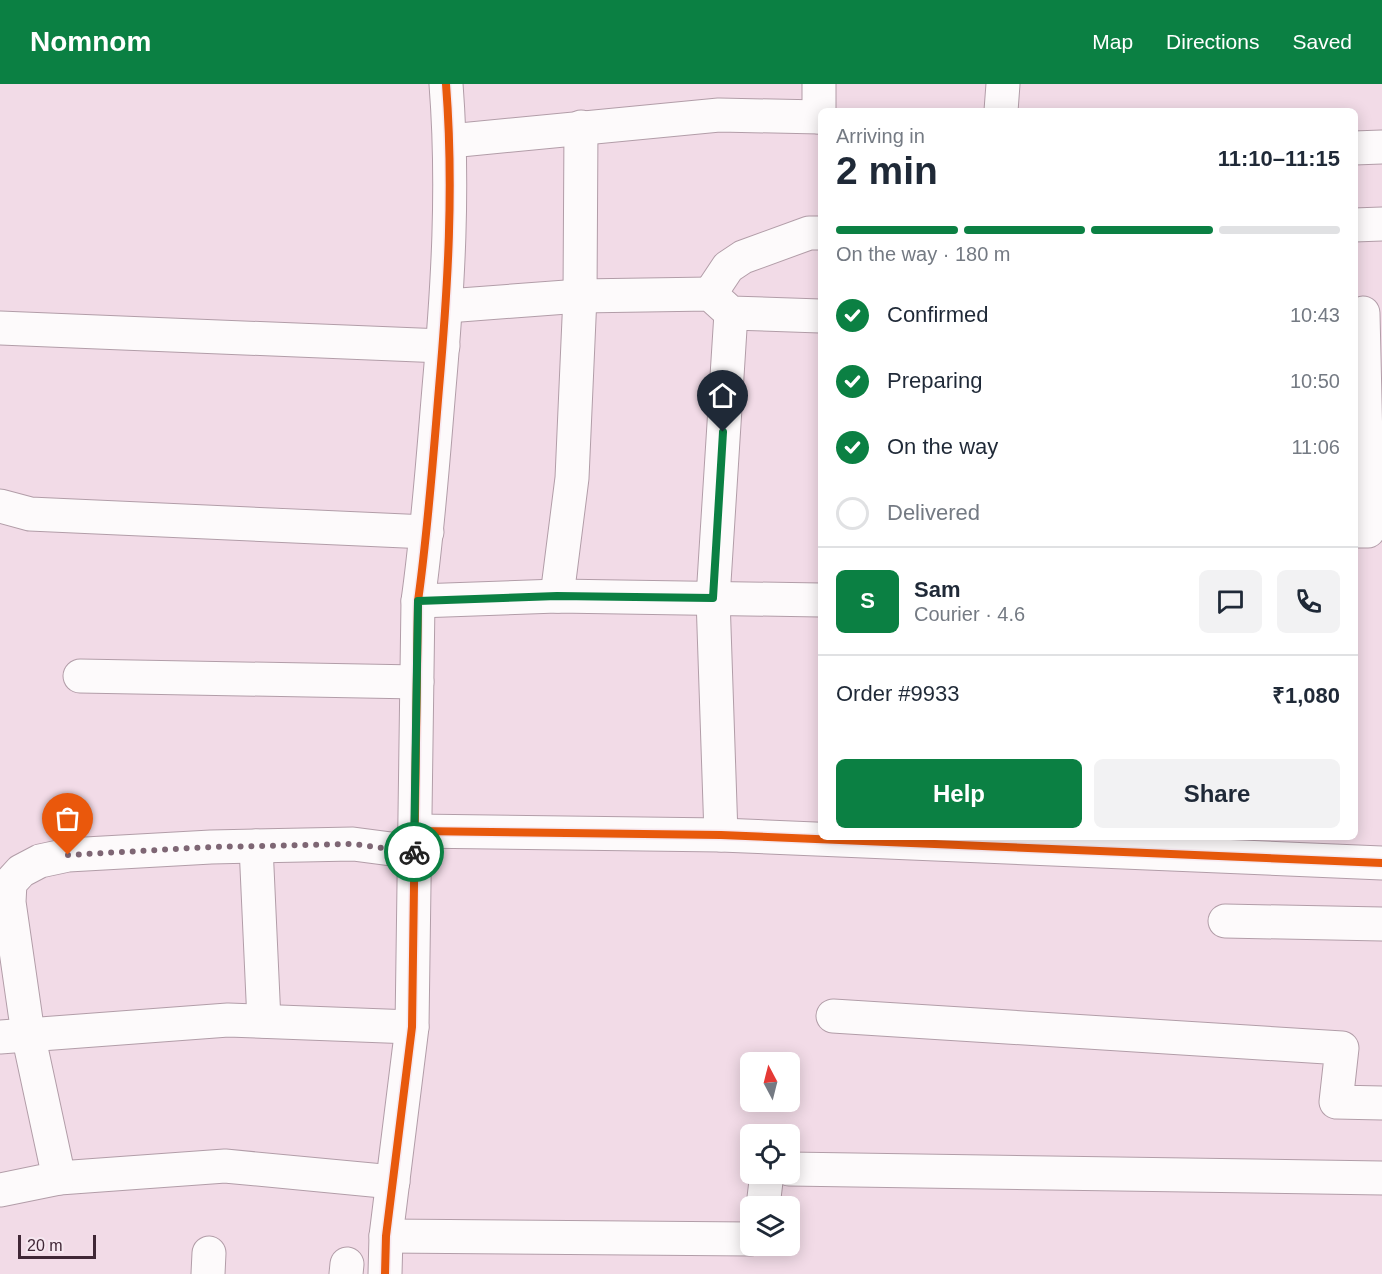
<!DOCTYPE html>
<html lang="en">
<head>
<meta charset="utf-8">
<style>
  body { margin:0; font-family:Helvetica,sans-serif; background:#f2f2f3; color:#1f2937; height:100vh; display:flex; flex-direction:column; font-size:22px; white-space:nowrap }
  * { box-sizing:border-box; margin:0 }
  p { font-size:20px; color:#747a83 }
  .icon { flex:none; width:33px; height:33px; fill:none; stroke:currentColor; stroke-width:2; stroke-linecap:round; stroke-linejoin:round }
  .map { position:relative; flex:1; overflow:hidden }
  .drawer { position:absolute; left:818px; top:24px; width:540px; height:732px; display:flex; flex-direction:column; background:#fff; border-radius:9px; box-shadow:0 3px 15px #0003 }
  .drawer>* { flex:none }
  .needle { width:39px; rotate:353deg }
  .controls { position:absolute; left:740px; top:968px; display:grid; gap:12px }
  .controls a { display:grid; place-items:center; width:60px; height:60px; border-radius:9px; background:#fff; box-shadow:0 3px 15px #0003; font-size:30px }
  .scale { position:absolute; left:18px; bottom:15px; width:78px; box-sizing:border-box; padding-left:6px; border:3px solid #402736; border-top:0; font-size:16px; line-height:21px; white-space:nowrap; color:#402736; -webkit-text-stroke:4px #f6e8f0; paint-order:stroke }
  .pin { position:absolute; display:grid; place-items:center; width:51px; height:51px; color:#fff; margin:-62px -26px; border-radius:50% 50% 50% 0; rotate:-45deg; box-shadow:0 0 6px #0007 }
  .pin .icon { rotate:45deg }
  .courier { position:absolute; display:grid; place-items:center; width:60px; height:60px; margin:-30px; border:4px solid #0b8043; border-radius:50%; background:#fff; color:#222; box-shadow:0 2px 8px #0007 }
  .summary em { font-style:normal; font-weight:700 }
  .summary div { display:flex; flex-direction:column-reverse }
  .summary { display:flex; align-items:center; justify-content:space-between; height:102px; padding:0 18px }
  h1 { font-size:39px; font-weight:700; line-height:45px }
  .bar { display:grid; grid-template-columns:repeat(4,1fr); gap:9px 6px; align-content:center; height:72px; padding:0 18px }
  .bar i { height:8px; border-radius:4px; background:#e0e1e3 }
  .bar .on { background:#0b8043 }
  .bar p { grid-column:span 4 }
  .line { display:flex; align-items:center; gap:15px; padding:0 18px; border-top:2px solid #e0e1e3 }
  .line div { flex:1 }
  .round { display:grid; place-items:center; flex:none; width:63px; height:63px; border-radius:9px; background:#f2f2f3 }
  ol { padding:0 18px; list-style:none }
  li { display:flex; align-items:center; gap:18px; height:66px }
  li p { margin-inline-start:auto }
  li .icon { padding:6px; border-radius:50%; background:#0b8043; color:#fff; stroke-width:4 }
  li:last-child { color:#747a83 }
  li i { width:33px; height:33px; border:3px solid #e0e1e3; border-radius:50% }
  .button { display:flex; gap:12px; margin-top:auto; padding:12px 18px }
  .button a { flex:1; height:69px; border-radius:9px; background:#0b8043; color:#fff; font-size:24px; font-weight:700; line-height:69px; text-align:center }
  .button a+a { background:#f2f2f3; color:#1f2937 }
  header { display:flex; align-items:center; gap:36px; box-sizing:border-box; height:84px; padding:0 30px; background:#0b8043; color:#fff }
  header strong { font-size:28px }
  nav { display:flex; gap:33px; margin-inline-start:auto; font-size:21px }
  .map>svg:first-child { display:block }
  .lines { fill:none; stroke-linecap:round; stroke-linejoin:round }
  .minor-casing { stroke:#b29da8; stroke-width:35 }
  .minor { stroke:#fdfafb; stroke-width:33 }
  .cycleway-casing { stroke:#f6e8f0; stroke-width:11 }
  .cycleway { stroke:#e8590c; stroke-width:8 }
  .done { stroke:#7e6674; stroke-width:6; stroke-dasharray:0 10.8 }
  .route { stroke:#0b8043; stroke-width:8 }
</style>
</head>
<body>
<header>
<strong>Nomnom</strong>
<nav><a>Map</a><a>Directions</a><a>Saved</a></nav>
</header>
<div class="map">
<svg width="1382" height="1190" viewBox="0 0 1382 1190">
  <rect width="100%" height="100%" fill="#f2dbe7"/>
  <g class="lines">
    <!-- minor casing -->
    <g class="minor-casing">
      <g id="minor">
        <path d="M819 0V33"/>
        <path d="M1001 27 1003 0"/>
        <path d="M450 57 719 31 820 33"/>
        <path d="M1354 64 1382 63"/>
        <path d="M1354 141 1382 140"/>
        <path d="M710 210 728 183 743 173 809 149H820"/>
        <path d="M447 222 580 212 710 210 731 229 820 232"/>
        <path d="M0 244 443 262"/>
        <path d="M0 422 30 430 427 448"/>
        <path d="M1354 447H1368L1363 229"/>
        <path d="M557 512 572 394 580 212 581 43"/>
        <path d="M418 517 557 512 820 516"/>
        <path d="M80 592 417 598"/>
        <path d="M416 747 721 751 1382 779"/>
        <path d="M721 751 713 514 731 229"/>
        <path d="M256 762 264 937"/>
        <path d="M1225 837 1382 840"/>
        <path d="M833 932 1342 964 1336 1018 1382 1019"/>
        <path d="M0 953 228 936 412 943"/>
        <path d="M789 1085 1382 1094"/>
        <path d="M59 1094 225 1082 393 1098"/>
        <path d="M0 1106 59 1094 28 950 9 818 10 799 21 787 40 777 68 771 211 763 353 760 414 768"/>
        <path d="M763 1122 767 1089"/>
        <path d="M386 1152 750 1155"/>
        <path d="M208 1190 209 1169"/>
        <path d="M346 1190 347 1180"/>
        <path d="M385 1190 386 1152 412 943 418 517C428 446 433 375 439 304 448 202 454 103 446 0"/>
      </g>
    </g>
    <!-- minor -->
    <use href="#minor" class="minor"/>
    <!-- cycleway casing -->
    <g class="cycleway-casing">
      <g id="cycleway">
        <path d="M416 747 721 751 1382 779"/>
        <path d="M385 1190 386 1152 412 943 418 517C428 446 433 375 439 304 448 202 454 103 446 0"/>
      </g>
    </g>
    <!-- cycleway -->
    <use href="#cycleway" class="cycleway"/>
  </g>
  <g class="lines">
    <!-- done -->
    <path class="done" d="M68 771 211 763 353 760 414 768"/>
    <!-- route -->
    <path class="route" d="M414 768 418 517 557 512 713 514 723 348"/>
  </g>
</svg>
<div class="controls">
<a><svg class="needle" viewBox="-14 -14 28 28"><path d="M0-13l5 13h-10z" fill="#e53935"/><path d="M0 13l5-13h-10z" fill="#747a83"/></svg></a>
<a><svg class="icon" aria-label="locate" viewBox="0 0 24 24"><circle cx="12" cy="12" r="6"/><path d="M12 2v4M12 18v4M2 12h4M18 12h4"/></svg></a>
<a><svg class="icon" aria-label="layers" viewBox="0 0 24 24"><path d="M12 4l9 5-9 5-9-5zM3 14l9 5 9-5"/></svg></a>
</div>
<div class="scale">20 m</div>
<div class="pin" style="left:68px;top:771px;background:#ea580c"><svg class="icon" aria-label="bag" viewBox="0 0 24 24"><path d="M5 8h14l-1 12H6zM9 8a3 3 0 0 1 6 0"/></svg></div>
<div class="pin" style="left:723px;top:348px;background:#1f2937"><svg class="icon" aria-label="home" viewBox="0 0 24 24"><path d="M3 11l9-7 9 7M6 9v11h12V9"/></svg></div>
<div class="courier" style="left:414px;top:768px"><svg class="icon" aria-label="bike" viewBox="0 0 24 24"><circle cx="6" cy="16" r="4"/><circle cx="18" cy="16" r="4"/><path d="M6 16l4-8h5l3 8M10 8l3 8H6M13 5h3"/></svg></div>
<section class="drawer">
<div class="summary"><div><h1>2 min</h1><p>Arriving in</p></div><em>11:10–11:15</em></div>
<div class="bar"><i class="on"></i><i class="on"></i><i class="on"></i><i></i><p>On the way · 180 m</p></div>
<ol>
<li><svg class="icon" aria-label="check" viewBox="0 0 24 24"><path d="M5 12l5 5 9-10"/></svg>Confirmed<p>10:43</p></li>
<li><svg class="icon" aria-label="check" viewBox="0 0 24 24"><path d="M5 12l5 5 9-10"/></svg>Preparing<p>10:50</p></li>
<li><svg class="icon" aria-label="check" viewBox="0 0 24 24"><path d="M5 12l5 5 9-10"/></svg>On the way<p>11:06</p></li>
<li><i></i>Delivered</li>
</ol>
<div class="line" style="height:108px"><b class="round" style="background:#0b8043;color:#fff">S</b><div><b>Sam</b><p>Courier · 4.6</p></div><a class="round"><svg class="icon" aria-label="chat" viewBox="0 0 24 24"><path d="M4 5h16v11H9l-5 4z"/></svg></a><a class="round"><svg class="icon" aria-label="phone" viewBox="0 0 24 24"><path d="M5 4h4l2 5-3 2q2 4 5 5l2-3 5 2v4C11 20 4 13 5 4z"/></svg></a></div>
<div class="line" style="height:78px"><div>Order #9933</div><b>₹1,080</b></div>
<div class="button"><a>Help</a><a>Share</a></div>
</section>
</div>
</body>
</html>
